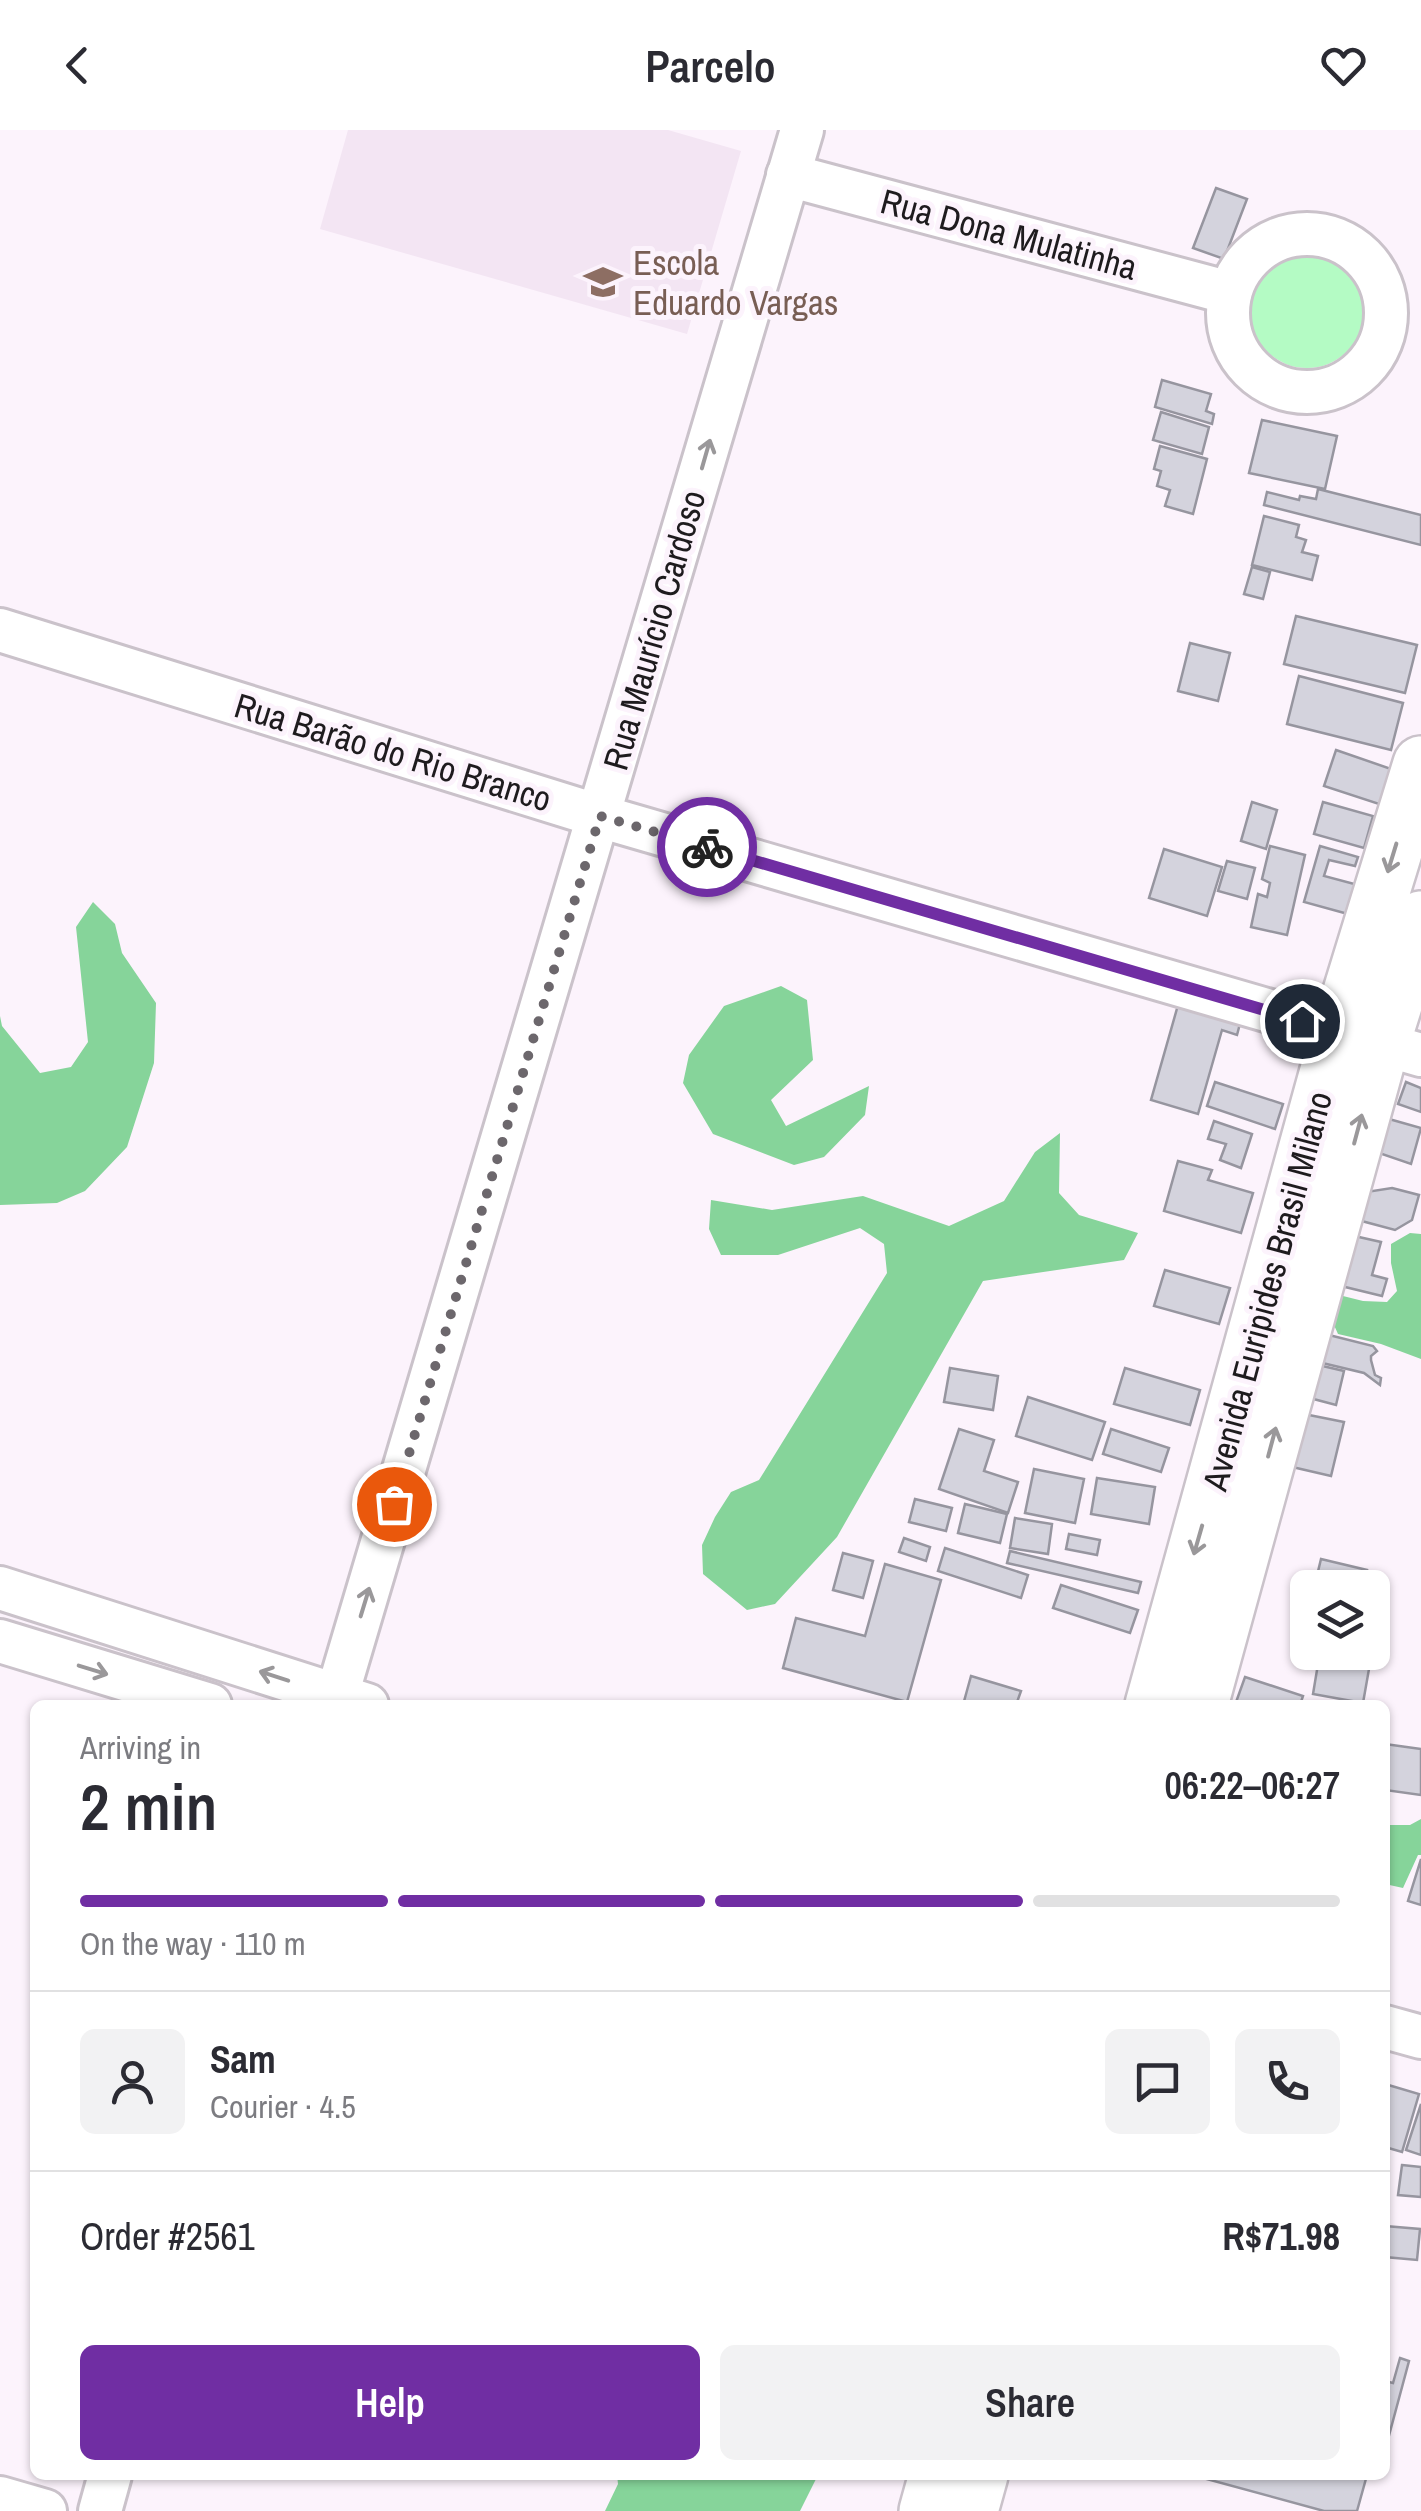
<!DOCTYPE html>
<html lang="en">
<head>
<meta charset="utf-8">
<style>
  body { margin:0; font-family:"Archivo Narrow",sans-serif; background:#f2f2f3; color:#2b2b33; height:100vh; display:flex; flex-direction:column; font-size:38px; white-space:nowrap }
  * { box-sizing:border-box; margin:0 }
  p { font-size:32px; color:#7c7c81 }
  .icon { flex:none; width:55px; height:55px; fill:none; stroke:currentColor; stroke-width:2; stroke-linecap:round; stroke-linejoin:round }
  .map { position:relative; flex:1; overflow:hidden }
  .sheet { position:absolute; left:30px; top:1570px; width:1360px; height:780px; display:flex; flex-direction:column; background:#fff; border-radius:15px; box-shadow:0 2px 8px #0004 }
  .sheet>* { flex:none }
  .tools { position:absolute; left:1290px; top:1440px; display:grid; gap:20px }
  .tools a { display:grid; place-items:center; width:100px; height:100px; border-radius:15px; background:#fff; box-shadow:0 2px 8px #0004; font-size:50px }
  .pin { position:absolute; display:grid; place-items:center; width:85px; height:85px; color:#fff; margin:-42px; border:5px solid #fff; border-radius:50%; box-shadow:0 2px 10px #0007 }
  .courier { position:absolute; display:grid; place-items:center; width:100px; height:100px; margin:-50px; border:8px solid #702ea3; border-radius:50%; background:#fff; color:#222; box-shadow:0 2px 12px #0007 }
  .overview em { font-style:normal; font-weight:600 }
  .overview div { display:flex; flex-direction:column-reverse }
  .overview { display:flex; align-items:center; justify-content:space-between; height:170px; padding:0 50px }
  h1 { font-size:65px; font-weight:600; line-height:75px }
  .bar { display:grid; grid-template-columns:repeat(4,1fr); gap:15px 10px; align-content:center; height:120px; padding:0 50px }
  .bar i { height:12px; border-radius:8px; background:#e1e1e2 }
  .bar .on { background:#702ea3 }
  .bar p { grid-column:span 4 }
  .line { display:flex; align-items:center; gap:25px; padding:0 50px; border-top:2px solid #e1e1e2 }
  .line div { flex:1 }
  .round { display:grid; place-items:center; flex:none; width:105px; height:105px; border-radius:15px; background:#f2f2f3 }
  .action { display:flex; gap:20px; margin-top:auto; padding:20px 50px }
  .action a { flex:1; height:115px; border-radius:15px; background:#702ea3; color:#fff; font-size:40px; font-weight:600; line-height:115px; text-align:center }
  .action a+a { background:#f2f2f3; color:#2b2b33 }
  header { display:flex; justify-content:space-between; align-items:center; height:130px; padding:0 50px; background:#fff; font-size:45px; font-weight:600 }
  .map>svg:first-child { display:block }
  .built { fill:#f3e5f3 }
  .green { fill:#b4fbc4 }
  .forest { fill:#86d49a }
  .building { fill:#d4d3dd; stroke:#96959f; stroke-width:2.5 }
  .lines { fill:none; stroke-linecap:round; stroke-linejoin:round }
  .minor-casing { stroke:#cac2ca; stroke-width:48 }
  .major-casing { stroke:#cac2ca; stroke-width:60 }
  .minor { stroke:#fff; stroke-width:42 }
  .major { stroke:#fff; stroke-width:55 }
  .oneway { stroke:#9a989a }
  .done { stroke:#6c676c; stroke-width:10; stroke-dasharray:0 18 }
  .route { stroke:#702ea3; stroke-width:12 }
  .labels { text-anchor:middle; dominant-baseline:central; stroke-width:10; stroke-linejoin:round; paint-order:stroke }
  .street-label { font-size:35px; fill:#1e1b1e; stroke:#fcf3fc }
  .education-label { font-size:35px; fill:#785e54; stroke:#fcf3fc; text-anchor:start }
</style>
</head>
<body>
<header><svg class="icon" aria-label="back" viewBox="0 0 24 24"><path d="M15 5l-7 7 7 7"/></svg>Parcelo<svg class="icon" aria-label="heart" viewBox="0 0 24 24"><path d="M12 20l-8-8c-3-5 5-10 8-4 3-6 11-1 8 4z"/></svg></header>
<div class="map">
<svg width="1421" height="2381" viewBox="0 0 1421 2381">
  <rect width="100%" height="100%" fill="#fcf3fc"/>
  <!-- built -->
  <path class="built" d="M348 0H668L741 21 687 204 320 99Z"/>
  <!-- green -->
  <circle class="green" cx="1307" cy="181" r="57"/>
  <!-- forest -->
  <g class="forest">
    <path d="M93 772 115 794 122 823 156 873 154 933 127 1017 85 1061 57 1073 0 1075V886L2 896 40 943 71 937 88 912 76 797Z"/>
    <path d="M781 856 807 870 813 930 771 970 786 996 869 956 865 985 824 1027 794 1035 713 1004 683 953 689 925 724 876Z"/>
    <path d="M1060 1003 1059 1063 1079 1085 1138 1103 1124 1130 983 1151 837 1407 775 1474 747 1480 703 1444 702 1415 715 1387 731 1362 759 1350 887 1143 884 1114 860 1098 778 1125H721L709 1099 711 1070 772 1080 863 1066 949 1096 1004 1071 1035 1022Z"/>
    <path d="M1410 1103 1421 1104V1229L1381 1214 1338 1204 1329 1184 1339 1165 1363 1171 1387 1172 1397 1161 1391 1133V1114Z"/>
    <path d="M1421 1689V1725H1418L1403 1758 1385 1754V1695H1410Z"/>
    <path d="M617 2345H818L800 2381H605L618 2354Z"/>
  </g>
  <!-- building -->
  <g class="building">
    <path d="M1216 58 1247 69 1224 129 1193 118Z"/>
    <path d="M1162 250 1211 264 1206 281 1214 284 1212 294 1155 277Z"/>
    <path d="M1161 282 1209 297 1202 324 1153 310Z"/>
    <path d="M1262 290 1337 306 1325 359 1249 343Z"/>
    <path d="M1160 316 1207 329 1193 384 1165 376 1170 360 1157 356 1161 341 1154 339Z"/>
    <path d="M1318 359 1421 385V415L1264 375 1267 362 1299 370 1300 366 1316 369Z"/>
    <path d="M1264 386 1299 395 1296 407 1306 410 1302 422 1318 426 1312 450 1252 435Z"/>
    <path d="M1252 437 1270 442 1263 469 1244 464Z"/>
    <path d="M1296 486 1417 515 1405 563 1284 534Z"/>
    <path d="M1190 513 1230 523 1218 571 1178 561Z"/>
    <path d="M1299 546 1403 573 1391 620 1287 594Z"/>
    <path d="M1336 620 1394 640 1382 675 1324 656Z"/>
    <path d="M1252 672 1277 680 1266 719 1241 711Z"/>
    <path d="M1323 672 1373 686 1364 718 1314 704Z"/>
    <path d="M1270 716 1305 725 1287 805 1251 797 1258 764 1267 767 1270 753 1262 749Z"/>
    <path d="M1320 716 1358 727 1355 736 1329 730 1324 746 1358 755 1359 787 1304 772Z"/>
    <path d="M1164 719 1222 737 1207 786 1149 768Z"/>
    <path d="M1227 731 1255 738 1247 769 1218 761Z"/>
    <path d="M1180 868 1242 886 1237 905 1222 900 1198 984 1151 970Z"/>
    <path d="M1215 952 1283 974 1275 999 1207 976Z"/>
    <path d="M1406 952 1421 958V982L1398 974Z"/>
    <path d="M1389 989 1421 998 1411 1034 1379 1023Z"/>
    <path d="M1214 991 1252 1004 1241 1038 1220 1030 1226 1014 1208 1009Z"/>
    <path d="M1178 1031 1212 1040 1208 1050 1253 1063 1241 1103 1164 1081Z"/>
    <path d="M1392 1058 1419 1065 1412 1090 1395 1100 1358 1090 1366 1062Z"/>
    <path d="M1350 1105 1381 1112 1372 1145 1387 1149 1382 1166 1337 1155Z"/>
    <path d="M1165 1140 1230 1158 1219 1194 1154 1176Z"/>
    <path d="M1321 1203 1373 1216 1377 1221 1371 1226V1230L1375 1245 1381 1248 1380 1255 1364 1243 1314 1231Z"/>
    <path d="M1314 1234 1344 1241 1336 1275 1306 1267Z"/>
    <path d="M950 1238 998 1246 993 1280 944 1272Z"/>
    <path d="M1125 1238 1200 1260 1190 1295 1114 1274Z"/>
    <path d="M1028 1267 1105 1292 1092 1330 1016 1306Z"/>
    <path d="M1299 1283 1344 1292 1331 1346 1288 1336Z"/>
    <path d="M959 1299 994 1310 984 1341 1018 1352 1008 1383 939 1359Z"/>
    <path d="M1111 1299 1169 1318 1161 1342 1103 1324Z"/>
    <path d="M1034 1339 1084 1349 1075 1393 1025 1383Z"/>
    <path d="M1097 1348 1155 1357 1149 1394 1091 1384Z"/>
    <path d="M915 1369 952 1378 946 1401 909 1392Z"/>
    <path d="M965 1374 1007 1384 1000 1413 958 1403Z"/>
    <path d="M1015 1388 1052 1394 1048 1424 1010 1418Z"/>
    <path d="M1069 1404 1100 1410 1097 1425 1066 1419Z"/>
    <path d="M904 1408 930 1417 926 1431 899 1422Z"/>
    <path d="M945 1418 1028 1445 1021 1468 938 1441Z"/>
    <path d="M1010 1421 1141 1452 1138 1463 1007 1433Z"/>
    <path d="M843 1423 873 1431 863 1468 833 1460Z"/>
    <path d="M1321 1429 1367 1440 1363 1458H1314Z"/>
    <path d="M885 1434 941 1450 907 1572 783 1538 796 1488 865 1506Z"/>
    <path d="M1061 1455 1138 1480 1130 1503 1053 1478Z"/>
    <path d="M1320 1522H1372L1363 1573 1313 1564Z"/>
    <path d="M971 1546 1021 1561 1016 1575H963Z"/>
    <path d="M1245 1547 1303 1566 1300 1575H1235Z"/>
    <path d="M1385 1614 1421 1619V1665L1385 1660Z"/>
    <path d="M1421 1729V1775L1408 1771Z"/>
    <path d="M1385 1954 1419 1964 1402 2022 1385 2017Z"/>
    <path d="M1421 1974V2025L1406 2020Z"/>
    <path d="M1402 2035 1421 2037V2067L1398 2065Z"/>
    <path d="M1385 2096 1420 2099 1417 2130 1385 2127Z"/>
    <path d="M1400 2228 1409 2231 1387 2313 1385 2251 1393 2253Z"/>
    <path d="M1192 2345H1367L1357 2381H1324Z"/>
  </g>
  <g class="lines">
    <!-- minor casing -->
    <g class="minor-casing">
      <g id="minor">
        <path d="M788 45 1230 163"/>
        <circle cx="1307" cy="183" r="79"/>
        <path d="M0 500 599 686 1421 925"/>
        <path d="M0 1458 367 1575"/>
        <path d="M0 1511 210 1575"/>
        <path d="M334 1575 802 0"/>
        <path d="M1385 1897 1421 1907"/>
        <path d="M0 2368 45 2381"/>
        <path d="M100 2381 110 2345"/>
      </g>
    </g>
    <!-- major casing -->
    <g class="major-casing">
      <g id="major">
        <path d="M1153 1575 1339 901 1421 634"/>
        <path d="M1200 1575 1382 913 1421 789"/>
        <path d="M927 2381 937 2345"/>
        <path d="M970 2381 980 2345"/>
      </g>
    </g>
    <!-- minor -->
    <use href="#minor" class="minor"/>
    <!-- major -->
    <use href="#major" class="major"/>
  </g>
  <!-- one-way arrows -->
  <defs><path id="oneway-shaft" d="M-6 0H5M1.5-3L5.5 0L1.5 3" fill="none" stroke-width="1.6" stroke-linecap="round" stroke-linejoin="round" transform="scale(2.5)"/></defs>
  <g class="oneway">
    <use href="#oneway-shaft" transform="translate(706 324) rotate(-74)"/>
    <use href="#oneway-shaft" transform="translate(1392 728) rotate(107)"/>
    <use href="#oneway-shaft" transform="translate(1358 999) rotate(-75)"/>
    <use href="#oneway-shaft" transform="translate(1272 1312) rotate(-75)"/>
    <use href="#oneway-shaft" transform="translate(1198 1410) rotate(106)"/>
    <use href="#oneway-shaft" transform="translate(365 1472) rotate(-73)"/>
    <use href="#oneway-shaft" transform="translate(93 1540) rotate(17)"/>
    <use href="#oneway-shaft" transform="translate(274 1546) rotate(-162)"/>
  </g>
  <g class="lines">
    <!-- done -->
    <path class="done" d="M394 1374 600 686 707 717"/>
    <!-- route -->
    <path class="route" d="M707 717 1302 891"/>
  </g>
  <!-- icons -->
  <defs>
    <g id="school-bare" transform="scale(3)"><path d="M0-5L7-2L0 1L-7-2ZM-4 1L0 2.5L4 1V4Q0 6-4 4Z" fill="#8d6e63" stroke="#fcf3fc" stroke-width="2.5" paint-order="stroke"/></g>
  </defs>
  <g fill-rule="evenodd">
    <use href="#school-bare" x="603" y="152"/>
  </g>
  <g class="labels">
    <!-- street labels -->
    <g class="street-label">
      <text transform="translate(1009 104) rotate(15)">Rua Dona Mulatinha</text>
      <text transform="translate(654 500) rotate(-74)">Rua Maurício Cardoso</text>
      <text transform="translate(393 622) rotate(17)">Rua Barão do Rio Branco</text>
      <text transform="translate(1267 1161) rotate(-75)">Avenida Euripides Brasil Milano</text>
    </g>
    <!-- education labels -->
    <g class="education-label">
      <text x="633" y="132">Escola<tspan x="633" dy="40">Eduardo Vargas</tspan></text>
    </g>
  </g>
</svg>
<div class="tools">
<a><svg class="icon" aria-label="layers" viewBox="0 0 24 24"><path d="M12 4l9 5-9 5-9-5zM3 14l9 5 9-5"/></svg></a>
</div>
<div class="pin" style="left:394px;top:1374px;background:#ea580c"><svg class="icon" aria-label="bag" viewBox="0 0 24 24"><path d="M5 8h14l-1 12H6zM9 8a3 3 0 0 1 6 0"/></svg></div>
<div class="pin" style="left:1302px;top:891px;background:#1f2937"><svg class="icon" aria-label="home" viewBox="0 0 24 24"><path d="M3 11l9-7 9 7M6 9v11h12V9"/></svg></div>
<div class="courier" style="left:707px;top:717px"><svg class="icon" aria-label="bike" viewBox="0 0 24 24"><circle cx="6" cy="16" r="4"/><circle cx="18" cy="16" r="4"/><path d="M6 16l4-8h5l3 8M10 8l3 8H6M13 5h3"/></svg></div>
<section class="sheet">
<div class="overview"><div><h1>2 min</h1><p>Arriving in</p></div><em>06:22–06:27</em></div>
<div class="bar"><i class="on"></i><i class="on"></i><i class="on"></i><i></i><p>On the way · 110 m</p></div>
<div class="line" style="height:180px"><a class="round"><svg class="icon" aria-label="person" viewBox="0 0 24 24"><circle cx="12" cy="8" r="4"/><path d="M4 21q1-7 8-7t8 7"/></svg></a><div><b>Sam</b><p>Courier · 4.5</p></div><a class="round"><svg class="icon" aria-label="chat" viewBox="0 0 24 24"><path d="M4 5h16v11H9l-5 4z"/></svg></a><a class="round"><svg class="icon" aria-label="phone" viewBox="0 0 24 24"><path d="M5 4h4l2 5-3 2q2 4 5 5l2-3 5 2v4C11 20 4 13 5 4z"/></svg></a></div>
<div class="line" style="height:130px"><div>Order #2561</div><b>R$71.98</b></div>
<div class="action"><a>Help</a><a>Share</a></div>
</section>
</div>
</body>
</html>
